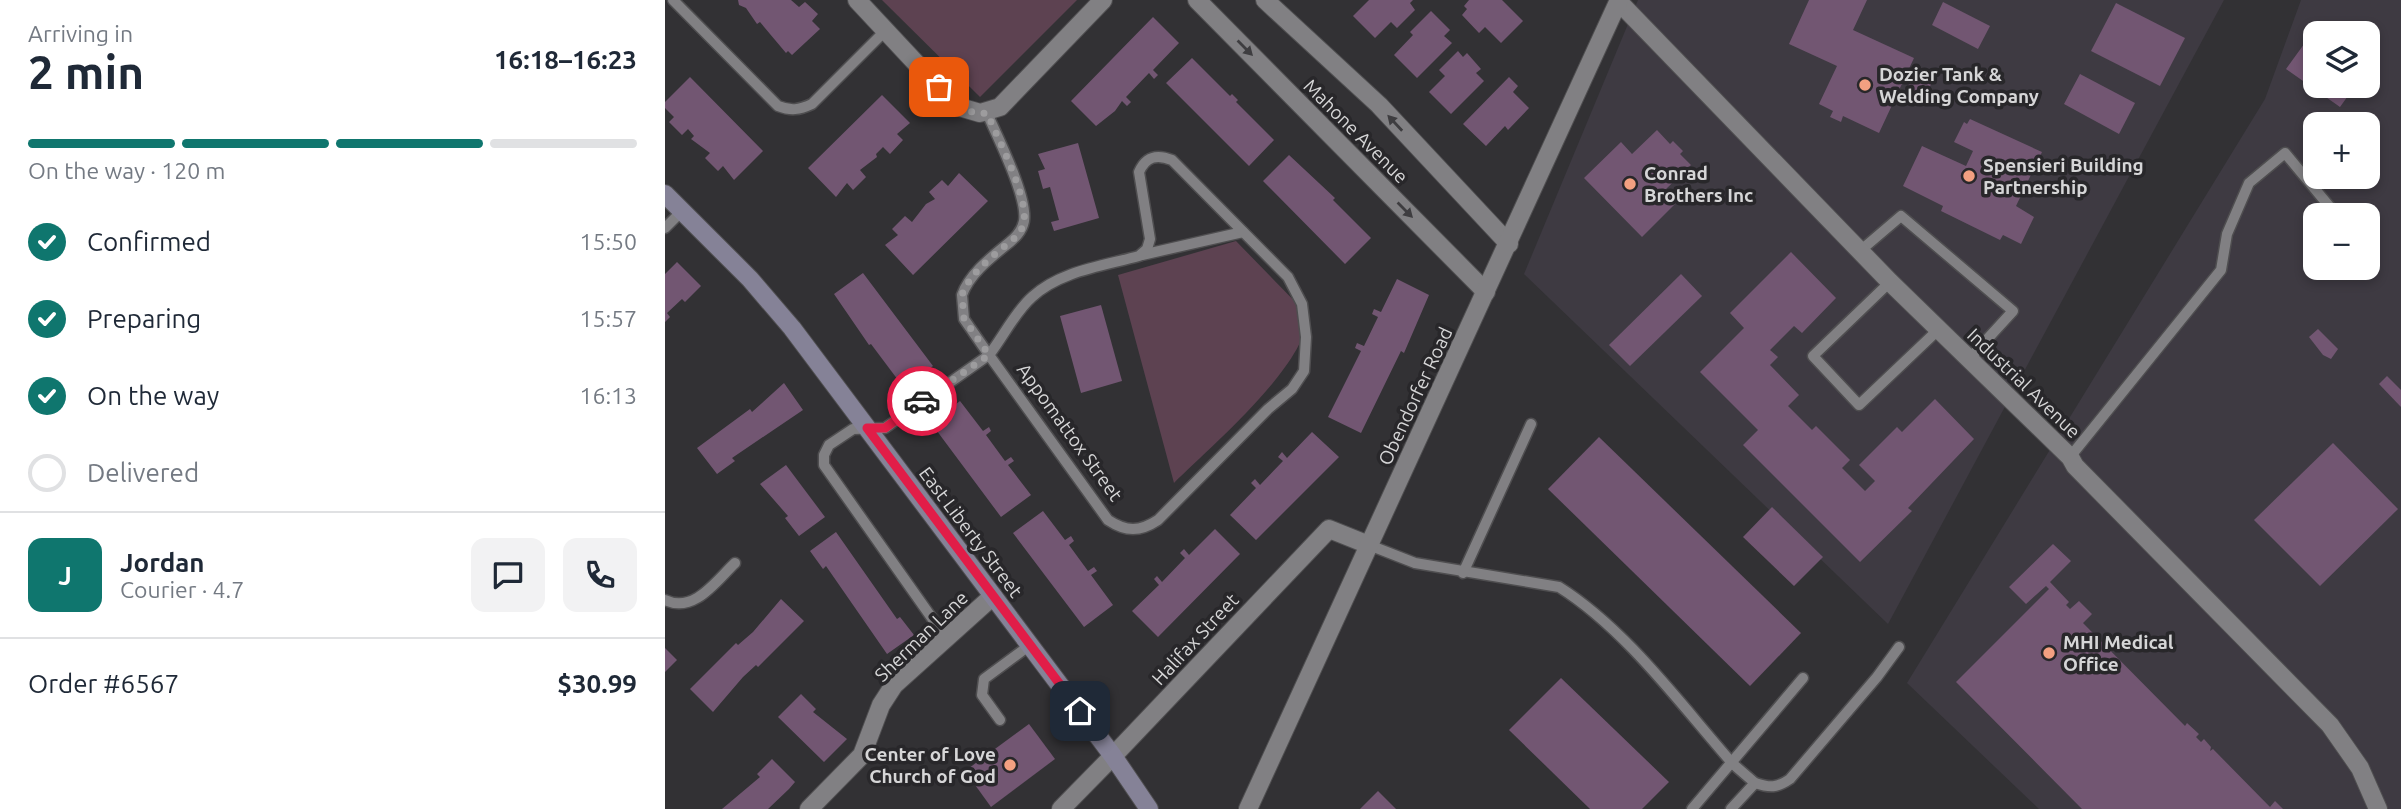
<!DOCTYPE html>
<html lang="en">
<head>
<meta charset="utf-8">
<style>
  body { margin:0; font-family:Ubuntu,sans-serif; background:#f2f2f3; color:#1f2937; height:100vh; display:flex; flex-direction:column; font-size:26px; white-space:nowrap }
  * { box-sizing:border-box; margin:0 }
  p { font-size:23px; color:#747a83 }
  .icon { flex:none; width:38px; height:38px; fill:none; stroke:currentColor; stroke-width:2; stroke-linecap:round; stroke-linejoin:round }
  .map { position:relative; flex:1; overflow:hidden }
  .drawer { display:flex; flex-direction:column; background:#fff; width:665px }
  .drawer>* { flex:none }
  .tools { position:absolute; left:1638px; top:21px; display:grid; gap:14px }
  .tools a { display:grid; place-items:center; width:77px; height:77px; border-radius:14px; background:#fff; box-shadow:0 4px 10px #0003; font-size:35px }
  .pin { position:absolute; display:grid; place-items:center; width:60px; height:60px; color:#fff; margin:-30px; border-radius:14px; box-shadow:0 4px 10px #0006 }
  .courier { position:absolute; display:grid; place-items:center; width:70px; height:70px; margin:-35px; border:5px solid #e11d48; border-radius:50%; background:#fff; color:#222; box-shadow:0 2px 9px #0007 }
  .headline em { font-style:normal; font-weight:600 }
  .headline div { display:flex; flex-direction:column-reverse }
  .headline { display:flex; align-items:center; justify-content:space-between; height:119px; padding:0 28px }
  h1 { font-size:46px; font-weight:600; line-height:52px }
  .bar { display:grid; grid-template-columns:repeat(4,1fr); gap:10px 7px; align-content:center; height:84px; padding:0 28px }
  .bar i { height:9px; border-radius:5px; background:#e0e1e3 }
  .bar .selected { background:#0f766e }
  .bar p { grid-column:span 4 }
  .line { display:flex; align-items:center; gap:18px; padding:0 28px; border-top:2px solid #e0e1e3 }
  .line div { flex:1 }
  .round { display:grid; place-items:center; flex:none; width:74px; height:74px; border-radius:14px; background:#f2f2f3 }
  ol { padding:0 28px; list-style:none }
  li { display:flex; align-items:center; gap:21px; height:77px }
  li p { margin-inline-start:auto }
  li .icon { padding:7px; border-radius:50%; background:#0f766e; color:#fff; stroke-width:4 }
  li:last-child { color:#747a83 }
  li i { width:38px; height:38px; border:4px solid #e0e1e3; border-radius:50% }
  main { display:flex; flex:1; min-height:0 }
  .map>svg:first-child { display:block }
  .built { fill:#3e3a42; fill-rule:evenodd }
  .green { fill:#5d4251 }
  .building { fill:#725672 }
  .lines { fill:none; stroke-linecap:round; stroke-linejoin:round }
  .service-casing { stroke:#4f4e50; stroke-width:13 }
  .minor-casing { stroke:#4f4e50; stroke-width:20 }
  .tertiary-casing { stroke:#4f4e50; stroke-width:20 }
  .secondary-casing { stroke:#4f4e50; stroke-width:20 }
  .service { stroke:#818083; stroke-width:10 }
  .minor { stroke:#818083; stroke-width:18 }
  .tertiary { stroke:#818083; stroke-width:18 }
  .secondary { stroke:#858297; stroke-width:18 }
  .oneway { fill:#3e3d40 }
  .done { stroke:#9d9c9e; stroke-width:7; stroke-dasharray:0 12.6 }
  .route { stroke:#e11d48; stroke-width:9 }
  .poi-dot { fill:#f3a081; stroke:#28272a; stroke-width:2.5 }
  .labels { text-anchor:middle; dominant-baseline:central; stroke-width:7; stroke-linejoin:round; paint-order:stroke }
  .poi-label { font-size:19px; font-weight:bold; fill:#d6d6d7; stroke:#28272a; text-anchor:start }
  .street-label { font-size:19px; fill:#d6d6d7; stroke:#28272a }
</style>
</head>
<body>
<main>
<section class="drawer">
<div class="headline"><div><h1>2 min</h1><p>Arriving in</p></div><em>16:18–16:23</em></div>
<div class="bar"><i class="selected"></i><i class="selected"></i><i class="selected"></i><i></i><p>On the way · 120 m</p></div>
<ol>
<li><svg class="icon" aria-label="check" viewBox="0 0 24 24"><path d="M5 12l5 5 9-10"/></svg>Confirmed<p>15:50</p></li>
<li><svg class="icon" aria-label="check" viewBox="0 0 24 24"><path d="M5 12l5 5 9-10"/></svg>Preparing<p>15:57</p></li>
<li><svg class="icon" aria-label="check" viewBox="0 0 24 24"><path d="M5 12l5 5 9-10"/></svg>On the way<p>16:13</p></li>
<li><i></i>Delivered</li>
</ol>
<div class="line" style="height:126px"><b class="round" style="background:#0f766e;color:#fff">J</b><div><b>Jordan</b><p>Courier · 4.7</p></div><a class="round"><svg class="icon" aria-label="chat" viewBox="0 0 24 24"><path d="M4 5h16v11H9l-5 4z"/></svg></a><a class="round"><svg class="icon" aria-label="phone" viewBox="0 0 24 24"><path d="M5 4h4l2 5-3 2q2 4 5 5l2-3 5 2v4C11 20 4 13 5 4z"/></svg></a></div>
<div class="line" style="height:91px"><div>Order #6567</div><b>$30.99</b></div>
</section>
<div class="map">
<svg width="1736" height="809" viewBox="0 0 1736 809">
  <rect width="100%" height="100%" fill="#323134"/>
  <!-- built -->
  <g class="built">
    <path d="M973 0H1559L1223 624 859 274Z"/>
    <path d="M1636 0H1736V809H1374L1242 683 1600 99ZM1650 33H1703V86H1650ZM1650 124H1703V177H1650ZM1650 215H1703V268H1650Z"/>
  </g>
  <!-- green -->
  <g class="green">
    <path d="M217 0H412L315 97Z"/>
    <path d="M571 241 642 314C646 362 543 449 509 483L453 275Z"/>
  </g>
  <!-- building -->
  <g class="building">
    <path d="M73 0H126L134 7 140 2 153 14 147 21 155 29 127 55 123 51 121 53 95 22 92 24 81 8 74 5Z"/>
    <path d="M704 0H748L745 3 750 10 732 28 726 22 710 38 688 16Z"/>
    <path d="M804 0H837L858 21 836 43 820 27 814 33 797 15 802 9 799 6Z"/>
    <path d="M1144 0H1202L1188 30 1249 58 1214 133 1178 116 1176 122 1165 117 1168 111 1154 104 1172 66 1124 44Z"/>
    <path d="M1278 2 1325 26 1313 49 1267 25Z"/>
    <path d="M1451 3 1520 38 1495 86 1426 51Z"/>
    <path d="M766 11 785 30 779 36 787 43 752 78 729 55 748 35 745 32Z"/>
    <path d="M488 17 514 43 488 70 493 75 489 79 484 73 461 97 466 102 462 106 457 101 450 111 431 126 406 101Z"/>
    <path d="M1642 40 1650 46V86H1690L1675 107 1621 69Z"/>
    <path d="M793 51 798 57 802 53 816 69 811 73 819 81 786 114 764 92 780 76 774 70Z"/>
    <path d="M527 58 565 96 567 94 573 100 571 102 609 140 584 166 501 83Z"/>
    <path d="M1252 68 1270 76 1256 105 1238 96Z"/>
    <path d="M1415 74 1470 103 1454 134 1399 104Z"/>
    <path d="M25 77 98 151 69 180 58 166 53 171 40 158 45 153 26 139 29 136 23 129 17 135 4 122 9 117 0 108V102Z"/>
    <path d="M844 77 853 86 848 92 864 108 843 130 840 126 821 146 798 124Z"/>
    <path d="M217 95 245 123 232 134 238 140 225 154 218 147 211 154 212 157 195 170 201 177 188 190 182 183 171 197 143 168Z"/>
    <path d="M1305 119 1377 152 1351 206 1369 217 1356 244 1338 235 1335 240 1276 211 1278 206 1238 186 1257 146 1301 166 1308 151 1289 142 1299 122 1302 124Z"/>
    <path d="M992 130 1005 144 1008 141 1018 151 1015 154 1026 165 1001 189 1013 201 977 237 919 178 956 142 967 154Z"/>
    <path d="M413 143 434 218 389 231 386 222 394 220 385 187 378 189 373 171 380 169 373 154Z"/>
    <path d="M624 155 670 198 668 200 706 238 680 264 598 181Z"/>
    <path d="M294 173 323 201 248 275 220 245 233 235 227 229 240 216 247 222 261 204 270 199 264 192 277 180 283 186Z"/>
    <path d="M1126 252 1171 298 1137 333 1129 326 1105 350 1113 357 1105 365 1134 395 1123 406 1147 430 1151 426 1185 460 1177 468 1200 491 1210 481 1194 465 1232 427 1237 432 1270 399 1309 439 1243 508 1247 511 1195 562 1078 445 1093 430 1035 372 1079 328 1065 313Z"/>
    <path d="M12 262 36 286 20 302 17 299 2 313 5 317 0 322V274Z"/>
    <path d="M198 273 268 366 239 388 206 344 204 345 169 294Z"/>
    <path d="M1016 274 1037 296 965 366 944 345Z"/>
    <path d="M732 279 764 295 739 353 736 351 696 433 663 417 696 351 690 348 692 343 699 346 713 317 707 314 709 309 716 312Z"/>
    <path d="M436 305 457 381 416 393 395 316Z"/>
    <path d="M1653 329 1673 349 1666 359 1658 355 1644 337Z"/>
    <path d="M1722 376 1736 390V407L1714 384Z"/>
    <path d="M119 383 138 410 67 458 70 461 52 474 32 448 85 409 87 412Z"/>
    <path d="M295 401 318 431 324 427 326 431 321 435 340 461 346 457 349 461 343 465 366 495 336 517 266 423Z"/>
    <path d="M647 432 674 457 591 540 565 515 591 488 586 483 590 479 595 485 618 461 613 457 617 452 622 458Z"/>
    <path d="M934 437 1136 633 1085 686 883 489Z"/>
    <path d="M1668 443 1733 509 1655 586 1589 520Z"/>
    <path d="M121 465 160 517 134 536 120 518 123 516 95 484Z"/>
    <path d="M1107 507 1158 557 1129 586 1078 537Z"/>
    <path d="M378 511 400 540 406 536 409 541 404 545 423 571 429 567 432 571 426 575 448 605 419 627 348 533Z"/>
    <path d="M550 529 575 554 493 637 467 611 494 585 489 579 492 576 497 582 520 558 515 553 519 549 524 555Z"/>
    <path d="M171 532 232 619 235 617 249 635 222 654 161 566 158 569 145 551Z"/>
    <path d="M1388 544 1406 561 1385 582 1404 602 1401 605 1405 609 1414 601 1427 614 1418 623 1520 726 1522 723 1534 734 1531 737 1536 742 1539 739 1546 747 1545 751 1548 749 1605 807 1610 801 1618 809H1417L1291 682 1384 589 1381 586 1361 604 1344 587Z"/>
    <path d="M116 599 139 621 93 667 91 665 78 677 48 712 25 689 71 643 73 645 88 632Z"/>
    <path d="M0 648 12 660 0 672Z"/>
    <path d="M896 678 1004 782 977 809H925L844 730Z"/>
    <path d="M136 694 151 709 148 712 182 739 159 762 113 717Z"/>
    <path d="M364 724 390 759 326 807 300 771Z"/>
    <path d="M107 759 130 782 124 789 103 809H57L95 777 92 774Z"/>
    <path d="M713 791 731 809H695Z"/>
  </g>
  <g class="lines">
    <!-- service casing -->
    <g class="service-casing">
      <g id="service">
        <path d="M8 0 113 106C126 111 134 110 147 104L221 30"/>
        <path d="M0 228 17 211"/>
        <path d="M1195 251 1236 216 1348 311 1304 359"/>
        <path d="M477 255 578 232"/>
        <path d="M1225 282 1148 356 1194 405 1273 330"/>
        <path d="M1405 457 1556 270 1562 234 1584 183 1620 153 1669 212"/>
        <path d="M704 545 750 563 894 587C961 629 1016 705 1068 764L1090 783 1066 809"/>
        <path d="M798 573 866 424"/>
        <path d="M0 600C29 614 51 581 70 563"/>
        <path d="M281 638 159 465V455L164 445 188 429 220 428 324 355 443 520C461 532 475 532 493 520L603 409 627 389 639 371 641 337 637 304 623 277 507 160C492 154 481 156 474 172L485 239 482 249 474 256C438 266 395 271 367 297 350 312 338 337 324 355L299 319 297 295C304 275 324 259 340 246 349 239 357 232 359 221 363 197 332 136 322 113"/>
        <path d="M335 720 317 695 319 679 365 645"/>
        <path d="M1090 783C1105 788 1112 788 1125 779L1212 677 1234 647"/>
        <path d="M1027 809 1138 678"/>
      </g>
    </g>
    <!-- minor casing -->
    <g class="minor-casing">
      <g id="minor">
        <path d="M192 0 291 106 315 113 335 107 438 0"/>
        <path d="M532 0 821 292"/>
        <path d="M600 0 714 105 844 244"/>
        <path d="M954 2 1225 282 1405 457 1410 466 1665 725 1695 768 1713 809"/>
        <path d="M448 756 664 529 704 545"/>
        <path d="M144 809 197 755 216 705 229 685 328 596"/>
      </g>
    </g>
    <!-- tertiary casing -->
    <g class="tertiary-casing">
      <g id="tertiary">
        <path d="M396 809 448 756"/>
        <path d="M583 809 954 0"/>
      </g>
    </g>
    <!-- secondary casing -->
    <g class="secondary-casing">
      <path id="secondary" d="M0 194 85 279 127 328 448 756 484 809"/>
    </g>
    <!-- service -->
    <use href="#service" class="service"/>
    <!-- minor -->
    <use href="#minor" class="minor"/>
    <!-- tertiary -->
    <use href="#tertiary" class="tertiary"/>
    <!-- secondary -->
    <use href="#secondary" class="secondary"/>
  </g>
  <!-- one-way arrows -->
  <defs><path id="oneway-solid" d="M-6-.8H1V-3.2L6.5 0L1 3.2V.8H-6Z" transform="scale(1.75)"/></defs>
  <g class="oneway">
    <use href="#oneway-solid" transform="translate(580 48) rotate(45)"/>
    <use href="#oneway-solid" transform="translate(730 123) rotate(-133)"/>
    <use href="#oneway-solid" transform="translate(740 210) rotate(45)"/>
  </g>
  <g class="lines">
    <!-- done -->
    <path class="done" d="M257 401 324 355 299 319 297 295C304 275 324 259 340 246 349 239 357 233 359 221 363 197 332 136 322 113 299 115 288 102 274 87"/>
    <!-- route -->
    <path class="route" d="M257 401 220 428H202L415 711"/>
  </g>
  <!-- markers -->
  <g class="poi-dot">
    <circle cx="1200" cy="85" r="7"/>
    <circle cx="1304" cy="176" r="7"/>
    <circle cx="965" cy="184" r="7"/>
    <circle cx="1384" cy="653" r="7"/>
    <circle cx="345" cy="765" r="7"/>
  </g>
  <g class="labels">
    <!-- poi labels -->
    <g class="poi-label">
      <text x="1214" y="74">Dozier Tank &amp;<tspan x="1214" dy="22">Welding Company</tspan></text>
      <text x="1318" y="165">Spensieri Building<tspan x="1318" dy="22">Partnership</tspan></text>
      <text x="979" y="173">Conrad<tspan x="979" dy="22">Brothers Inc</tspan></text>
      <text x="1398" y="642">MHI Medical<tspan x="1398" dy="22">Office</tspan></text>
      <text x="331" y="754" text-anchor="end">Center of Love<tspan x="331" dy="22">Church of God</tspan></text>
    </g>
    <!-- street labels -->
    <g class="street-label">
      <text transform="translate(691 131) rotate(45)">Mahone Avenue</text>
      <text transform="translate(1359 383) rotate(44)">Industrial Avenue</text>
      <text transform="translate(750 396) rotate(-65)">Obendorfer Road</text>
      <text transform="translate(405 432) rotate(54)">Appomattox Street</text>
      <text transform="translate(306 532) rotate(53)">East Liberty Street</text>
      <text transform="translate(256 636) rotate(-44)">Sherman Lane</text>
      <text transform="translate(530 639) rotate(-47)">Halifax Street</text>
    </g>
  </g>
</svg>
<div class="tools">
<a><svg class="icon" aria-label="layers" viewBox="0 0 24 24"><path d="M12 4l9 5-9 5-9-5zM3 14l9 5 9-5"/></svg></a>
<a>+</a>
<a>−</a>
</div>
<div class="pin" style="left:274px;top:87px;background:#ea580c"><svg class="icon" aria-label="bag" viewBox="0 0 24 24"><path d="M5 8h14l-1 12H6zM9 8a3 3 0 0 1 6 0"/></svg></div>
<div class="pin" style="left:415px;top:711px;background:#1f2937"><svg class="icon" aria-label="home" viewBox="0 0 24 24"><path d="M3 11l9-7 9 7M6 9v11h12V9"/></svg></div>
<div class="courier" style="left:257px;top:401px"><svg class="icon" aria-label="car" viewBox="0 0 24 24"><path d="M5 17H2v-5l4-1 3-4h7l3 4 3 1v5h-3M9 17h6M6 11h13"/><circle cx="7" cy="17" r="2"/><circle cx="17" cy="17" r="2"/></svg></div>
</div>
</main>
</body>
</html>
